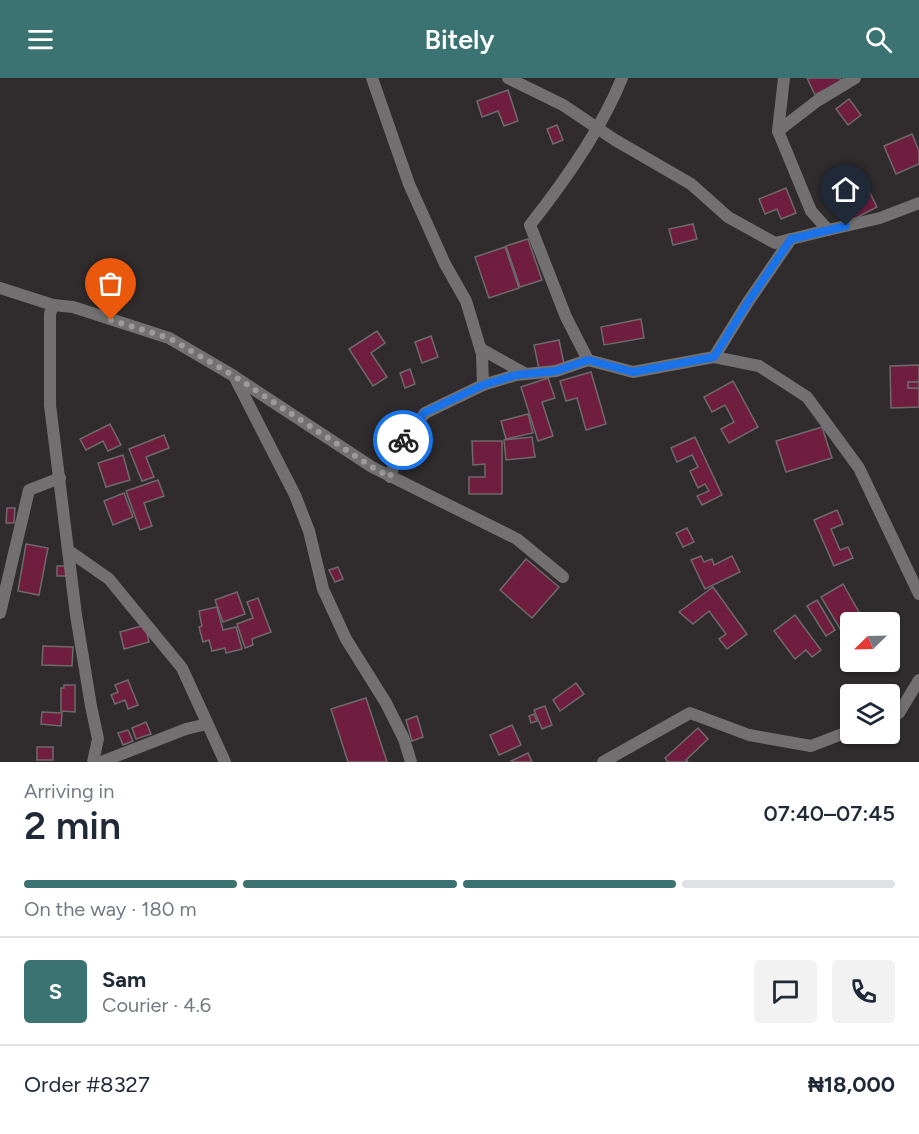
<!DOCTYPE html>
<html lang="en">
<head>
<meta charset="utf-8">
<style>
  body { margin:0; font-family:Figtree,sans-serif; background:#f2f2f3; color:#1f2937; height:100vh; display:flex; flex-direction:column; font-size:22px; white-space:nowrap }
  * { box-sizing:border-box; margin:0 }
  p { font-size:20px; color:#747a83 }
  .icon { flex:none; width:33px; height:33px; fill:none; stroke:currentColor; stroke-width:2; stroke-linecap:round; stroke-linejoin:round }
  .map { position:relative; height:684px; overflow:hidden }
  .panel { display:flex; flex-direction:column; background:#fff; flex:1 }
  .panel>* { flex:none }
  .needle { width:39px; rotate:247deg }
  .controls { position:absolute; left:840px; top:534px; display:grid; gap:12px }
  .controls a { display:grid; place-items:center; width:60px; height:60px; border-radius:6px; background:#fff; box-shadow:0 2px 4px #0004; font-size:30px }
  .pin { position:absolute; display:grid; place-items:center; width:51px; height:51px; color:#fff; margin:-62px -26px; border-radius:50% 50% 50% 0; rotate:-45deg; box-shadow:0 0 6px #0007 }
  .pin .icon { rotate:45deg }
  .courier { position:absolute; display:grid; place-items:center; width:60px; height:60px; margin:-30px; border:4px solid #1a73e8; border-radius:50%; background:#fff; color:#222; box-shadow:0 2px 8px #0007 }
  .overview em { font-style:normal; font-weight:600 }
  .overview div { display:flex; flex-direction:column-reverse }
  .overview { display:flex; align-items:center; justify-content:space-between; height:102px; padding:0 24px }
  h1 { font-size:39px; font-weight:600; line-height:45px }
  .bar { display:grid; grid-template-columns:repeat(4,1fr); gap:9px 6px; align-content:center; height:72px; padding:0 24px }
  .bar i { height:8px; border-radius:4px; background:#e0e1e3 }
  .bar .active { background:#3b7372 }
  .bar p { grid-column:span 4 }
  .line { display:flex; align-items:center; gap:15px; padding:0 24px; border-top:2px solid #e0e1e3 }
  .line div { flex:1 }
  .round { display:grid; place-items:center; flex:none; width:63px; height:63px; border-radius:6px; background:#f2f2f3 }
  header { display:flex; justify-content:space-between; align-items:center; height:78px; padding:0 24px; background:#3b7372; color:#fff; font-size:27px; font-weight:600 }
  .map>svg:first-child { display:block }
  .building { fill:#701e40; stroke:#6e6a6b; stroke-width:1.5 }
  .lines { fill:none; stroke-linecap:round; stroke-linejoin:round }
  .minor { stroke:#727070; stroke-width:12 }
  .done { stroke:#9d9a9b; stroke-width:6; stroke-dasharray:0 10.8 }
  .route { stroke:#1a73e8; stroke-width:8 }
</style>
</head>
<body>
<header><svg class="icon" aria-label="menu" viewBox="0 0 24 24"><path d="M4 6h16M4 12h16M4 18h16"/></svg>Bitely<svg class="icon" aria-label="search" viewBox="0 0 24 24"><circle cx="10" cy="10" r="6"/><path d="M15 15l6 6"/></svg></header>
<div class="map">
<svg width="919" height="684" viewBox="0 0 919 684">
  <rect width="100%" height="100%" fill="#302c2d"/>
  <!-- building -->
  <g class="building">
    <path d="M807 0H840L841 3 815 17Z"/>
    <path d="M508 12 518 43 504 48 498 33 482 39 477 23Z"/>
    <path d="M849 21 861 37 848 47 836 31Z"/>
    <path d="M557 47 563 62 553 66 547 51Z"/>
    <path d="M912 56 919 73V86L896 96 884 68Z"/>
    <path d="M858 91 877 129 854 141 834 103Z"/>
    <path d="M786 110 796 135 781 141 777 131 765 136 759 121Z"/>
    <path d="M693 146 697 161 673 167 669 151Z"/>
    <path d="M528 161 542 202 520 209 506 168Z"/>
    <path d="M505 169 519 210 489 220 475 179Z"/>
    <path d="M641 241 644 260 604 267 601 249Z"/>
    <path d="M377 253 385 265 371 275 387 299 373 308 349 271Z"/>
    <path d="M431 258 438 279 422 285 415 264Z"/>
    <path d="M559 262 564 286 539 291 534 267Z"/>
    <path d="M919 287V304H908V310H919V329L891 330 890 288Z"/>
    <path d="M410 291 415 306 405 310 400 295Z"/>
    <path d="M591 294 606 346 586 352 577 320 566 323 560 303Z"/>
    <path d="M548 300 555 320 542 324 553 358 538 363 521 309Z"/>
    <path d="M733 303 758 349 729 365 721 351 734 344 725 327 712 334 704 319Z"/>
    <rect x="908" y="304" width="11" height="6"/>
    <path d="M528 336 533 355 506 361 501 343Z"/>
    <path d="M110 346 121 367 108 373 103 363 86 372 80 361Z"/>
    <path d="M822 349 832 380 786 394 776 363Z"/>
    <path d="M164 357 169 370 146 379 154 399 142 403 129 371Z"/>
    <path d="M532 359 535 379 506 382 504 362Z"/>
    <path d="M695 359 722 417 702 427 697 418 709 413 705 406 698 410 690 393 698 389 692 377 677 384 671 370Z"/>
    <path d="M472 363H502V416H469V399H485V386L473 387Z"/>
    <path d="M123 377 130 402 106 409 98 385Z"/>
    <path d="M158 402 164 418 144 425 152 448 140 452 126 413Z"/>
    <path d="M124 415 133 439 113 447 104 423Z"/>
    <path d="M7 430H15L14 445H6Z"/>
    <path d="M837 432 843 446 831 451 840 472 848 469 853 480 834 488 814 442Z"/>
    <path d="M687 450 694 464 683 469 676 455Z"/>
    <path d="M26 466 48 470 39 517 18 513Z"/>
    <path d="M701 478 704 484 712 481 714 487 732 478 740 494 705 511 691 482Z"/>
    <path d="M526 481 559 509 532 540 500 512Z"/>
    <path d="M57 488H66L67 498H57Z"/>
    <path d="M338 489 343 501 335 504 329 492Z"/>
    <path d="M843 506 863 541 858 544H850V549L842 554 821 519Z"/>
    <path d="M713 509 747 556 727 571 719 561 726 556 709 533 693 546 679 534Z"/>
    <path d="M237 514 245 536 223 544 215 522Z"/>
    <path d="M258 520 271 554 252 561 253 567 245 570 237 546 253 540 247 524Z"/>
    <path d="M817 522 835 552 826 558 807 528Z"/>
    <path d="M217 529 223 552 236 549 242 571 226 575 225 570 212 573 209 562 203 564 199 549 202 548 199 533Z"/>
    <path d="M795 537 821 572 812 579 806 572 795 581 774 553Z"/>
    <path d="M145 547 149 564 124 571 120 554Z"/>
    <path d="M43 568 73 569 72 588 42 587Z"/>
    <path d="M128 602 138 627 128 631 125 622 115 626 111 617 118 614 115 607Z"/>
    <path d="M576 605 584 616 560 633 553 622Z"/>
    <path d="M64 607H75V634L61 633V610H64Z"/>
    <path d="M366 620 387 684H348L331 631Z"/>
    <path d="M545 628 552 647 542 651 534 632Z"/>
    <path d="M42 634 62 635 61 648 41 646Z"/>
    <path d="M534 636 537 643 531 645 529 638Z"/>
    <path d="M417 638 423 659 412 663 406 642Z"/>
    <path d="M146 644 151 656 136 661 132 650Z"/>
    <path d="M512 647 521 667 499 677 490 657Z"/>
    <path d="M698 650 708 661 686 682 688 684H668L665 680Z"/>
    <path d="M128 652 133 663 123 667 118 655Z"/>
    <rect x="37" y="669" width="16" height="13"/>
    <path d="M528 675 532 684H512L511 683Z"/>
  </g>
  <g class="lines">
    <!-- minor -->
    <g class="minor">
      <path d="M372 0 409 106 445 186 466 223 482 276 483 307 516 297 556 293 588 282"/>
      <path d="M508 0 563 27 615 62 691 106 728 139 775 165 828 152"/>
      <path d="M622 0C602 50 564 104 530 147L566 239 588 282 633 294 714 279 748 224 791 161"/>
      <path d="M855 0 817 23 778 53 811 133 828 152 880 140 919 125"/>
      <path d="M778 53 784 0"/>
      <path d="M0 210 53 227 73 229 169 260 234 298 295 417 309 453 323 511 346 561 386 625 404 661 411 684"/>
      <path d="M53 227 50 236V327L76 537 91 628 98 661 93 684"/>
      <path d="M481 271 526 296"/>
      <path d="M714 279 759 288 807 319 859 390 919 516"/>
      <path d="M235 299 372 389 517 461 563 499"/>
      <path d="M390 399 402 363 425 335 483 307"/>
      <path d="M69 473 109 501 182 590 225 684"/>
      <path d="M0 535 29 412 60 400"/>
      <path d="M890 638 899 635 919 602"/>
      <path d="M101 684 186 651 207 646"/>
      <path d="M603 684 690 635 749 657 811 668 850 653"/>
    </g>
  </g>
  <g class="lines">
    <!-- done -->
    <path class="done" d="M111 242 169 260 234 298 372 389 390 399 403 362"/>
    <!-- route -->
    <path class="route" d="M403 362 424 335 483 307 516 297 556 293 588 282 633 294 714 279 748 224 791 161 846 148"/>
  </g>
</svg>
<div class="controls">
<a><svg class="needle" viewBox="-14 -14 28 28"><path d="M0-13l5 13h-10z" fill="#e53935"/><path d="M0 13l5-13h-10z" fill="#747a83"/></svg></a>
<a><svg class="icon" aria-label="layers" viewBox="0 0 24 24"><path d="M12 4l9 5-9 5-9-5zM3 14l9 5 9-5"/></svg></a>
</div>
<div class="pin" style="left:111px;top:242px;background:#ea580c"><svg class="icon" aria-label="bag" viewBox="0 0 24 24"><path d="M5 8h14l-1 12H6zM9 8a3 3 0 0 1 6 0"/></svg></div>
<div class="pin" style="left:846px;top:148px;background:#1f2937"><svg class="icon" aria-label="home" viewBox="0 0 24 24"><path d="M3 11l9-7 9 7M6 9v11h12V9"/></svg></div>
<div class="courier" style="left:403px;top:362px"><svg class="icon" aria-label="bike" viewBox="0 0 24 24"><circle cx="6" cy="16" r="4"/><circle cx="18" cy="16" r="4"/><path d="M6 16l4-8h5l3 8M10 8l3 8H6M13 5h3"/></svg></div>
</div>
<section class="panel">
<div class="overview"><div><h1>2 min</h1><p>Arriving in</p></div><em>07:40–07:45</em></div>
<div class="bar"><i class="active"></i><i class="active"></i><i class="active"></i><i></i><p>On the way · 180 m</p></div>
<div class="line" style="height:108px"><b class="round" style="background:#3b7372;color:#fff">S</b><div><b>Sam</b><p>Courier · 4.6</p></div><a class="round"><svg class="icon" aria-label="chat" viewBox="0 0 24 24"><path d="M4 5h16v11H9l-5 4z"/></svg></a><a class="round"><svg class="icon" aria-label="phone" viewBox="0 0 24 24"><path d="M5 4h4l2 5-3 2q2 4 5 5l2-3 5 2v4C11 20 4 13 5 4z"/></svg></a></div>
<div class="line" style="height:78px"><div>Order #8327</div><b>₦18,000</b></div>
</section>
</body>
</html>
